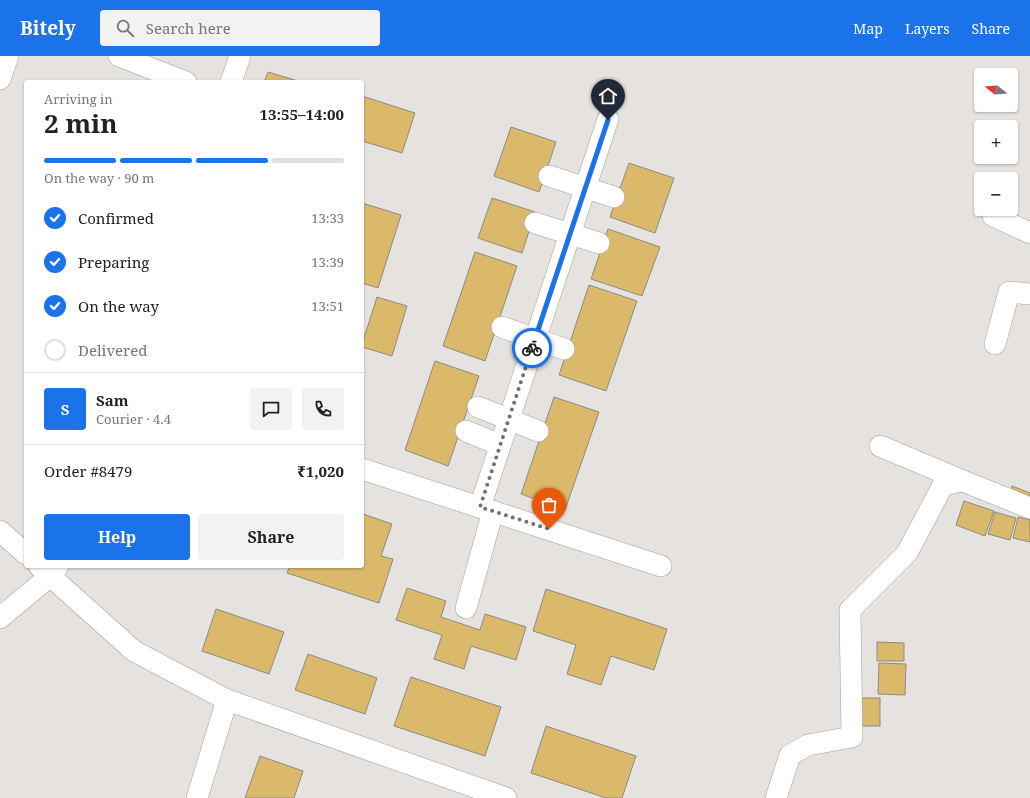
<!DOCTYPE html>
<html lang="en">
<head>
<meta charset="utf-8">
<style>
  body { margin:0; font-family:"Noto Serif",serif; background:#f2f2f2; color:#222; height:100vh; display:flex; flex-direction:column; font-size:15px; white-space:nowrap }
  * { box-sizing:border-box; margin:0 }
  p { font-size:13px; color:#767676 }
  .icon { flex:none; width:22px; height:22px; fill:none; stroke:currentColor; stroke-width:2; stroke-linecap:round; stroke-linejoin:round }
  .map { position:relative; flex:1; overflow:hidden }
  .sheet { position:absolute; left:24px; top:24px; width:340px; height:488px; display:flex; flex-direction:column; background:#fff; border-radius:4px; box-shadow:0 1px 3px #0004 }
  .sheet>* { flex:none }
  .needle { width:26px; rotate:287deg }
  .tools { position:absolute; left:974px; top:12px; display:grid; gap:8px }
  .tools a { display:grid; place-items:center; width:44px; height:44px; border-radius:4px; background:#fff; box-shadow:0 1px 3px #0004; font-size:20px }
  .pin { position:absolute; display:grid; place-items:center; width:34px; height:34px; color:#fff; margin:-41px -17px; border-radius:50% 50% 50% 0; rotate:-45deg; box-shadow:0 0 4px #0007 }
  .pin .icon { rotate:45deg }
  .courier { position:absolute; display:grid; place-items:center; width:40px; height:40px; margin:-20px; border:3px solid #1a73e8; border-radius:50%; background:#fff; color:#222; box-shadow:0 1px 5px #0007 }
  .summary em { font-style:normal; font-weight:700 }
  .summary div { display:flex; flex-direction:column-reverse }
  .summary { display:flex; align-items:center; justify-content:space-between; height:68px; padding:0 20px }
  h1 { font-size:26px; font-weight:700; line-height:30px }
  .bar { display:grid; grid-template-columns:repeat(4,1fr); gap:6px 4px; align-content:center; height:48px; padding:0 20px }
  .bar i { height:5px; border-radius:3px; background:#e0e0e0 }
  .bar .on { background:#1a73e8 }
  .bar p { grid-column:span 4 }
  .line { display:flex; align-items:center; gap:10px; padding:0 20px; border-top:1px solid #e0e0e0 }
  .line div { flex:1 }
  .round { display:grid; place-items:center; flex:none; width:42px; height:42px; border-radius:4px; background:#f2f2f2 }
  ol { padding:0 20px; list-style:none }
  li { display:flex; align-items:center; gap:12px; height:44px }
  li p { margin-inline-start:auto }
  li .icon { padding:4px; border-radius:50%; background:#1a73e8; color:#fff; stroke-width:4 }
  li:last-child { color:#767676 }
  li i { width:22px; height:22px; border:2px solid #e0e0e0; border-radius:50% }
  .cta { display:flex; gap:8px; margin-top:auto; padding:8px 20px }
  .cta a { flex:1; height:46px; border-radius:4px; background:#1a73e8; color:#fff; font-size:16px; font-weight:700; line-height:46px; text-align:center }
  .cta a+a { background:#f2f2f2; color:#222 }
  header { display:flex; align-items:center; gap:24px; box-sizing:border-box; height:56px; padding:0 20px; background:#1a73e8; color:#fff }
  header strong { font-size:19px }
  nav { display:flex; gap:22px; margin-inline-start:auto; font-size:14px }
  .search { width:280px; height:36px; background:#f2f2f2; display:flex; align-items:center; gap:10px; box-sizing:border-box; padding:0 14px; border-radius:4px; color:#767676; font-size:15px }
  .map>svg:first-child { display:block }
  .building { fill:#dab96b; stroke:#8c8a87 }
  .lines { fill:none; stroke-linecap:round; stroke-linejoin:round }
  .minor-casing { stroke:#a29f9d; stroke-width:22 }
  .minor { stroke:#fff; stroke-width:21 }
  .done { stroke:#726f6e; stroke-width:4; stroke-dasharray:0 7.2 }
  .route { stroke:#1a73e8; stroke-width:5 }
</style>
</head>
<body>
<header>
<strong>Bitely</strong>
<div class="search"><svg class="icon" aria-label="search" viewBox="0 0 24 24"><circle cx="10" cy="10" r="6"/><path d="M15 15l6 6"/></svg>Search here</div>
<nav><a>Map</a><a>Layers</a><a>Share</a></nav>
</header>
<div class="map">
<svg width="1030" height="742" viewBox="0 0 1030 742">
  <rect width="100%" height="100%" fill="#e6e2e0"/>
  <!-- building -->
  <g class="building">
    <path d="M268 16 298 25 297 26H264Z"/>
    <path d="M362 40 415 57 402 97 362 85Z"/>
    <path d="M511 71 556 86 539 136 494 120Z"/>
    <path d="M629 107 674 122 655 177 610 161Z"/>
    <path d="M492 142 535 156 522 197 478 182Z"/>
    <path d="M362 147 401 159 378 232 362 227Z"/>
    <path d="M608 173 660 191 642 240 591 223Z"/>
    <path d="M475 196 517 210 485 305 443 290Z"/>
    <path d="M589 229 637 245 606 335 559 319Z"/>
    <path d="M377 241 407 250 392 300 362 291V288Z"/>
    <path d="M435 305 479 320 448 410 405 394Z"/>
    <path d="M554 341 599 356 565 454 521 438Z"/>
    <path d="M1012 430 1030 437V451L1008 443Z"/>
    <path d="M964 445 994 455 985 480 956 469Z"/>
    <path d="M995 456 1016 462 1010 484 988 478Z"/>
    <path d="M363 458 392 468 381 500 393 503 379 547 287 517 290 510H362V461Z"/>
    <path d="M1018 461 1030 464V486L1013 482Z"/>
    <path d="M407 532 446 545 441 561 480 574 485 558 526 571 516 604 471 590 464 613 434 603 442 579 396 564Z"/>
    <path d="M546 533 667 573 654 614 611 600 601 629 567 618 576 589 533 575Z"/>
    <path d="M216 553 284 576 269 618 202 595Z"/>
    <path d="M877 586 904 587V605H877Z"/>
    <path d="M308 598 377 622 365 658 295 634Z"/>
    <path d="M879 607 906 608 905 639 878 638Z"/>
    <path d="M411 621 501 651 485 700 394 670Z"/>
    <rect x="854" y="642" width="26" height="28"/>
    <path d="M546 670 636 700 622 742H606L531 717Z"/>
    <path d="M260 700 303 715 294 742H245Z"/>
  </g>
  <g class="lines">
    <!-- minor casing -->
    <g class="minor-casing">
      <g id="minor">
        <path d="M119 0 186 26"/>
        <path d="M0 23 8 0"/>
        <path d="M231 26 240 0"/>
        <path d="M549 120 614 141"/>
        <path d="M993 160 1030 177"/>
        <path d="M535 167 599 187"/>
        <path d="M502 271 564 293"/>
        <path d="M995 288 1009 236 1030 238"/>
        <path d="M478 351 538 375"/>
        <path d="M466 375 500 389"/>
        <path d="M880 390 963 425 1030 452"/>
        <path d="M362 413 661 510"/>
        <path d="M480 451 608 63"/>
        <path d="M0 475 26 498"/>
        <path d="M39 510 134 595 227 644 506 742"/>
        <path d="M466 552 493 455"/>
        <path d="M0 562 50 520 58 510"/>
        <path d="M197 742 227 644"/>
        <path d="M776 742 790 699 808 689 852 681 850 554 907 497 943 429 963 425"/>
      </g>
    </g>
    <!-- minor -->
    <use href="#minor" class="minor"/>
  </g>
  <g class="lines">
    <!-- done -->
    <path class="done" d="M532 292 480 451 549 473"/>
    <!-- route -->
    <path class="route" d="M532 292 608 64"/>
  </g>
</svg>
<div class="tools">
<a><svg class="needle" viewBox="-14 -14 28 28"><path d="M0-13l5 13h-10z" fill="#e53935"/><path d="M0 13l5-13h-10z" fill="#767676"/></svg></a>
<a>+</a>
<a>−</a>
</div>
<div class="pin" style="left:549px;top:473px;background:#ea580c"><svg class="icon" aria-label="bag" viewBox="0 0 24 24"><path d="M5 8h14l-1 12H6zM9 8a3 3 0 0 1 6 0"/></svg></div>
<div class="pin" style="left:608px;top:64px;background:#1f2937"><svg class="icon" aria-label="home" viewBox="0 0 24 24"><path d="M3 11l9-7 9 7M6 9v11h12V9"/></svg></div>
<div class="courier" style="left:532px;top:292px"><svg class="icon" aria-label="bike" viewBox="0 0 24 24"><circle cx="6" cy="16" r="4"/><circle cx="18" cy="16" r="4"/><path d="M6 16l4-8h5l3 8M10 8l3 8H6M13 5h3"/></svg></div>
<section class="sheet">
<div class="summary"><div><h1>2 min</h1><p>Arriving in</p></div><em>13:55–14:00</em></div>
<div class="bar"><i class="on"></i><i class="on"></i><i class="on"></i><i></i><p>On the way · 90 m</p></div>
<ol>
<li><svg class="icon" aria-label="check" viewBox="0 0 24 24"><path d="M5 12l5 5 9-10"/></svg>Confirmed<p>13:33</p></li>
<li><svg class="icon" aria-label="check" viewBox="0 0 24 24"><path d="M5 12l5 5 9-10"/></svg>Preparing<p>13:39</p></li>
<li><svg class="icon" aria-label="check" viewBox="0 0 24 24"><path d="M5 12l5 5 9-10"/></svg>On the way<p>13:51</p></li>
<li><i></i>Delivered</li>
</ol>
<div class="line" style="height:72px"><b class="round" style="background:#1a73e8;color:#fff">S</b><div><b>Sam</b><p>Courier · 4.4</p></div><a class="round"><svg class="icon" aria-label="chat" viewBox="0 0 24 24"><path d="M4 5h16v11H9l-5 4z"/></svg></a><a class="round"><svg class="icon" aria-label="phone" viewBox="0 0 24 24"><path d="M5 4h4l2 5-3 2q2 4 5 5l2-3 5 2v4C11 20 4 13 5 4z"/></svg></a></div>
<div class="line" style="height:52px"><div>Order #8479</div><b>₹1,020</b></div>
<div class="cta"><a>Help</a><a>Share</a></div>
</section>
</div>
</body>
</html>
